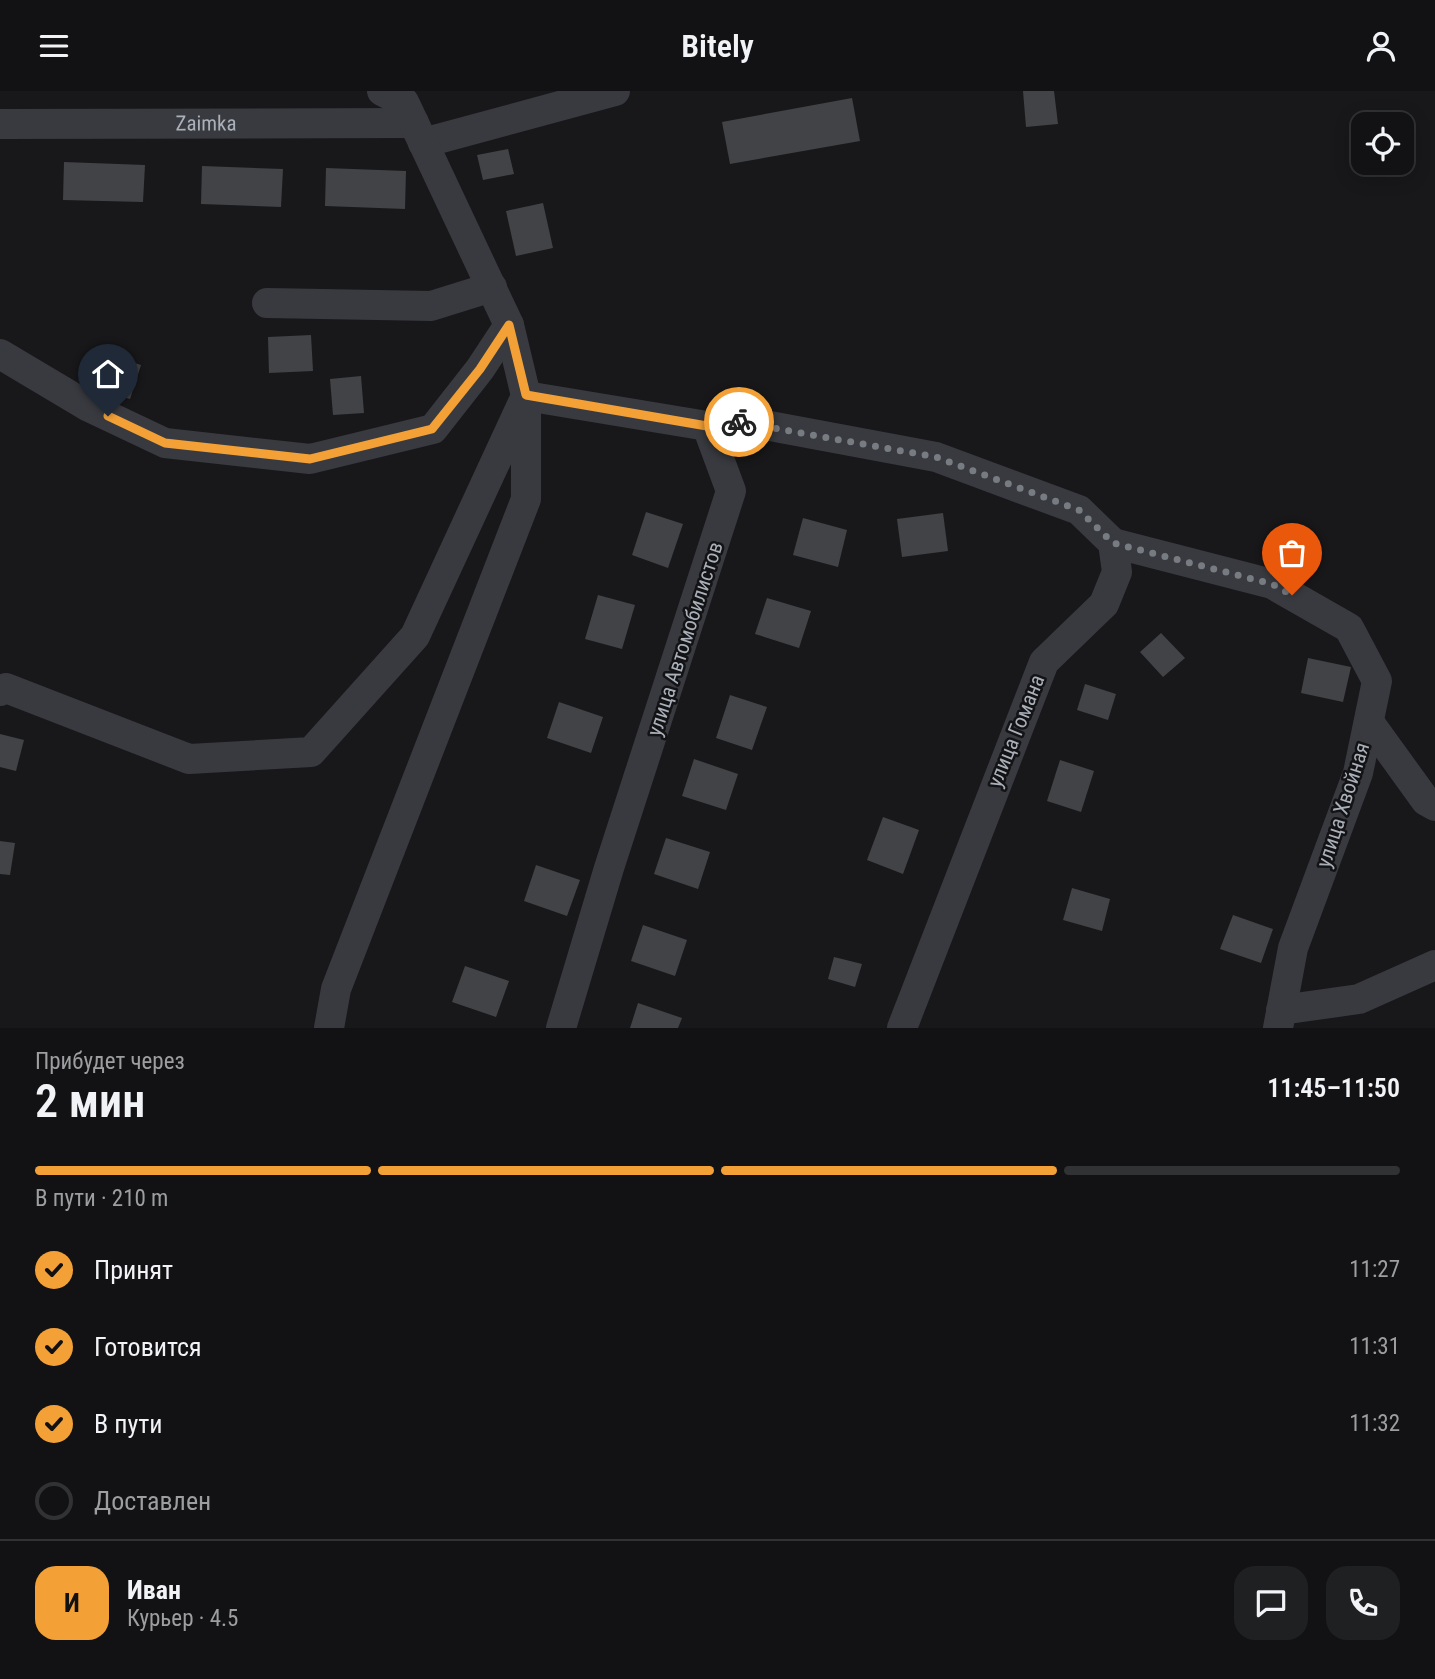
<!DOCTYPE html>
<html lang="ru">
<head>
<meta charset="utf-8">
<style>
  body { margin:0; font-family:"Roboto Condensed",sans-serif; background:#1f2022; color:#f1f3f6; height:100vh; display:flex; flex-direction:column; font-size:26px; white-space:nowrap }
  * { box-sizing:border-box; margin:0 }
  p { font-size:23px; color:#9c9ea0 }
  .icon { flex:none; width:38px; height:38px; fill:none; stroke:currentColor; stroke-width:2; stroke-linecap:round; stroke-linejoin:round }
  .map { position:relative; height:937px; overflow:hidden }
  .side { display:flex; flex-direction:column; background:#121214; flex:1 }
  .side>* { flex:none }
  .controls { position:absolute; left:1351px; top:21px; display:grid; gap:14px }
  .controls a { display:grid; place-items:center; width:63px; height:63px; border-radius:14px; background:#121214; box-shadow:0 4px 18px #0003,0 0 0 2px #313234; font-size:35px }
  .pin { position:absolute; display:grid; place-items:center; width:60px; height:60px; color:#fff; margin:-72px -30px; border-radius:50% 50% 50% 0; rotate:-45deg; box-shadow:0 0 7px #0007 }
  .pin .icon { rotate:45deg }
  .courier { position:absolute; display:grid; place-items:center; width:70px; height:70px; margin:-35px; border:5px solid #f3a137; border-radius:50%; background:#fff; color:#222; box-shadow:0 2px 9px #0007 }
  .overview em { font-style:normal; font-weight:600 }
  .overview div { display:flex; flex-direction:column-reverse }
  .overview { display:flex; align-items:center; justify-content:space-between; height:119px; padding:0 35px }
  h1 { font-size:46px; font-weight:600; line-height:52px }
  .bar { display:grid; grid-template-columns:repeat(4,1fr); gap:10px 7px; align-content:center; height:84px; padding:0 35px }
  .bar i { height:9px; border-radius:5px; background:#313234 }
  .bar .on { background:#f3a137 }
  .bar p { grid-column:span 4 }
  .line { display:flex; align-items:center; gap:18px; padding:0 35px; border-top:2px solid #313234 }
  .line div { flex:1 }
  .round { display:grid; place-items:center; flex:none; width:74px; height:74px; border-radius:21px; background:#1f2022 }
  ol { padding:0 35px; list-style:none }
  li { display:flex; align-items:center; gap:21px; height:77px }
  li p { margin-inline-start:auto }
  li .icon { padding:7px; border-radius:50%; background:#f3a137; color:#111; stroke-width:4 }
  li:last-child { color:#9c9ea0 }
  li i { width:38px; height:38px; border:4px solid #313234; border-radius:50% }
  header { display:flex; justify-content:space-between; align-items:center; height:91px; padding:0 35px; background:#121214; font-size:32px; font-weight:600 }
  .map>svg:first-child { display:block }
  .building { fill:#424347 }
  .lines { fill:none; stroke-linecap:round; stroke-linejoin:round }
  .minor { stroke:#393a3f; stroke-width:30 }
  .done { stroke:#777b82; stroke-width:7; stroke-dasharray:0 12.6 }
  .route { stroke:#f3a137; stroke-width:9 }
  .labels { text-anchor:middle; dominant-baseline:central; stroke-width:5; stroke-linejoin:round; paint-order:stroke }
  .street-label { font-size:21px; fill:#aab0ba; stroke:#131315 }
</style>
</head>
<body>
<header><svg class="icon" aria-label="menu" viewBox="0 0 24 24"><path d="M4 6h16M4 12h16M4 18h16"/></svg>Bitely<svg class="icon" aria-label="person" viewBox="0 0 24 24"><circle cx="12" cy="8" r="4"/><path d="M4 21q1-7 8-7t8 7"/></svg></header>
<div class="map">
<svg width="1435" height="937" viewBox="0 0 1435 937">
  <rect width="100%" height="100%" fill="#18181a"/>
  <!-- building -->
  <g class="building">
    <path d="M1023 0H1054L1058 33 1026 36Z"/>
    <path d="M852 7 860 50 730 73 722 31Z"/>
    <path d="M508 58 514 83 483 89 477 64Z"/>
    <path d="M64 71 145 74 143 111 63 109Z"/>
    <path d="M202 75 283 78 281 116 201 113Z"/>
    <path d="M326 77 406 80 405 118 325 115Z"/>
    <path d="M543 112 553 157 516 165 506 120Z"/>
    <path d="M311 244 313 280 269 282 268 246Z"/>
    <path d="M99 261 141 274 130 308 89 295Z"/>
    <path d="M361 285 364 322 333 324 330 288Z"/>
    <path d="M646 421 683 433 668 477 632 464Z"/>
    <path d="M943 422 948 460 902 466 897 428Z"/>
    <path d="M803 427 847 439 838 476 793 464Z"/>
    <path d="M598 504 635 514 622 558 585 548Z"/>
    <path d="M767 507 811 520 799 557 755 543Z"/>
    <path d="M1161 542 1185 567 1163 586 1140 561Z"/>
    <path d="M1308 567 1351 576 1343 611 1301 602Z"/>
    <path d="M1085 593 1116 603 1108 629 1077 619Z"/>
    <path d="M730 604 767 616 752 659 716 647Z"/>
    <path d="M559 611 603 626 591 662 547 647Z"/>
    <path d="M0 643 24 649 16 680 0 676Z"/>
    <path d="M694 668 738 683 726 719 682 705Z"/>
    <path d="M1060 669 1094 680 1081 721 1047 710Z"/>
    <path d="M883 726 919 739 903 783 867 769Z"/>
    <path d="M666 747 710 761 698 798 654 783Z"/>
    <path d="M0 750 15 752 10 784 0 783Z"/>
    <path d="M536 774 580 789 567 825 524 810Z"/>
    <path d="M1072 797 1110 808 1102 840 1063 829Z"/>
    <path d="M1233 824 1273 838 1261 872 1220 858Z"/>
    <path d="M643 834 687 849 675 885 631 870Z"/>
    <path d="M834 866 862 873 855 896 828 888Z"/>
    <path d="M465 875 509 890 496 926 452 911Z"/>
    <path d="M638 912 682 927 678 937H630Z"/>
  </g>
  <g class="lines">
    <!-- minor -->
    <g class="minor">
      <path id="s1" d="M0 33 414 32"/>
      <path d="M423 52 615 0"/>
      <path d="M267 212 431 215 492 196"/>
      <path d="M0 263 89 316 165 352 310 368 433 338 480 278 509 234"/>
      <path d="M707 335 743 330 936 366 1079 419 1113 452 1117 481 1104 513 1044 571 902 937"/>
      <path d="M1113 452 1272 493 1349 537 1377 590 1358 682 1293 857 1278 937"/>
      <path d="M0 600 6 597 189 668 311 661 415 545 526 305 707 335 731 400 609 777 561 937"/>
      <path d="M1369 631 1426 710 1435 715"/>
      <path d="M1281 919 1359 908 1435 874"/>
      <path d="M329 937 336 898 526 408V305L509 234 404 11 382 0"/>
    </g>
  </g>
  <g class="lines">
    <!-- done -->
    <path class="done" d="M739 331 936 366 1079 419 1113 452 1272 493 1292 504"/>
    <!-- route -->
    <path class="route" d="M108 325 165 352 310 368 432 338 480 278 509 234 526 304 707 335 739 331"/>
  </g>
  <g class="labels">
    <!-- street labels -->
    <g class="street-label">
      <text stroke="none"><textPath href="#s1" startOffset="206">Zaimka</textPath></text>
      <text transform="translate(685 548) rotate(-72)">улица Автомобилистов</text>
      <text transform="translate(1016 640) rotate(-68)">улица Гомана</text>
      <text transform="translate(1343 714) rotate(-72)">улица Хвойная</text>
    </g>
  </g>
</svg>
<div class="controls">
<a><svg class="icon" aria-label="locate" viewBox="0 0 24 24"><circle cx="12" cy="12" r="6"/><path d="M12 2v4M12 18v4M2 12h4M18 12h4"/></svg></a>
</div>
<div class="pin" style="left:1292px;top:504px;background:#ea580c"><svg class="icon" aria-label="bag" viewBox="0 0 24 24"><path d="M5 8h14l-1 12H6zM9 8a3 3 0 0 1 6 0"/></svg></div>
<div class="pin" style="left:108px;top:325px;background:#1f2937"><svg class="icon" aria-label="home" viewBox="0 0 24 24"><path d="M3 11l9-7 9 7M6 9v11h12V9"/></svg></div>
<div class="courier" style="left:739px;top:331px"><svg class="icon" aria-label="bike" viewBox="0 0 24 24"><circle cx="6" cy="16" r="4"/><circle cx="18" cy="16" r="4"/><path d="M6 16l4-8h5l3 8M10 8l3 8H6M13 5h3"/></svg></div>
</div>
<section class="side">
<div class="overview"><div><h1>2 мин</h1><p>Прибудет через</p></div><em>11:45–11:50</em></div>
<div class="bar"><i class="on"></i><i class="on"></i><i class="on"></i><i></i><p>В пути · 210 m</p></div>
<ol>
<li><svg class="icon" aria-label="check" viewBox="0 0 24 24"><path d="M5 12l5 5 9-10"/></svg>Принят<p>11:27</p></li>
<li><svg class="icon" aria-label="check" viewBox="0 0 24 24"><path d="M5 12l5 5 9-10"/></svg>Готовится<p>11:31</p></li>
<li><svg class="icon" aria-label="check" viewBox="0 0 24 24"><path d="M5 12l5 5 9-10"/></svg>В пути<p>11:32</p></li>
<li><i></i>Доставлен</li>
</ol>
<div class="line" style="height:126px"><b class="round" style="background:#f3a137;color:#111">И</b><div><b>Иван</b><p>Курьер · 4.5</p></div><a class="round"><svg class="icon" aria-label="chat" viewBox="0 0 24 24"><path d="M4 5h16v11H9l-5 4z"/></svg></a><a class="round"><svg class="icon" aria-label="phone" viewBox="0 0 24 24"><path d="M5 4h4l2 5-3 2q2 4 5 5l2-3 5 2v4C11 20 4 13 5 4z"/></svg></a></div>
</section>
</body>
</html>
